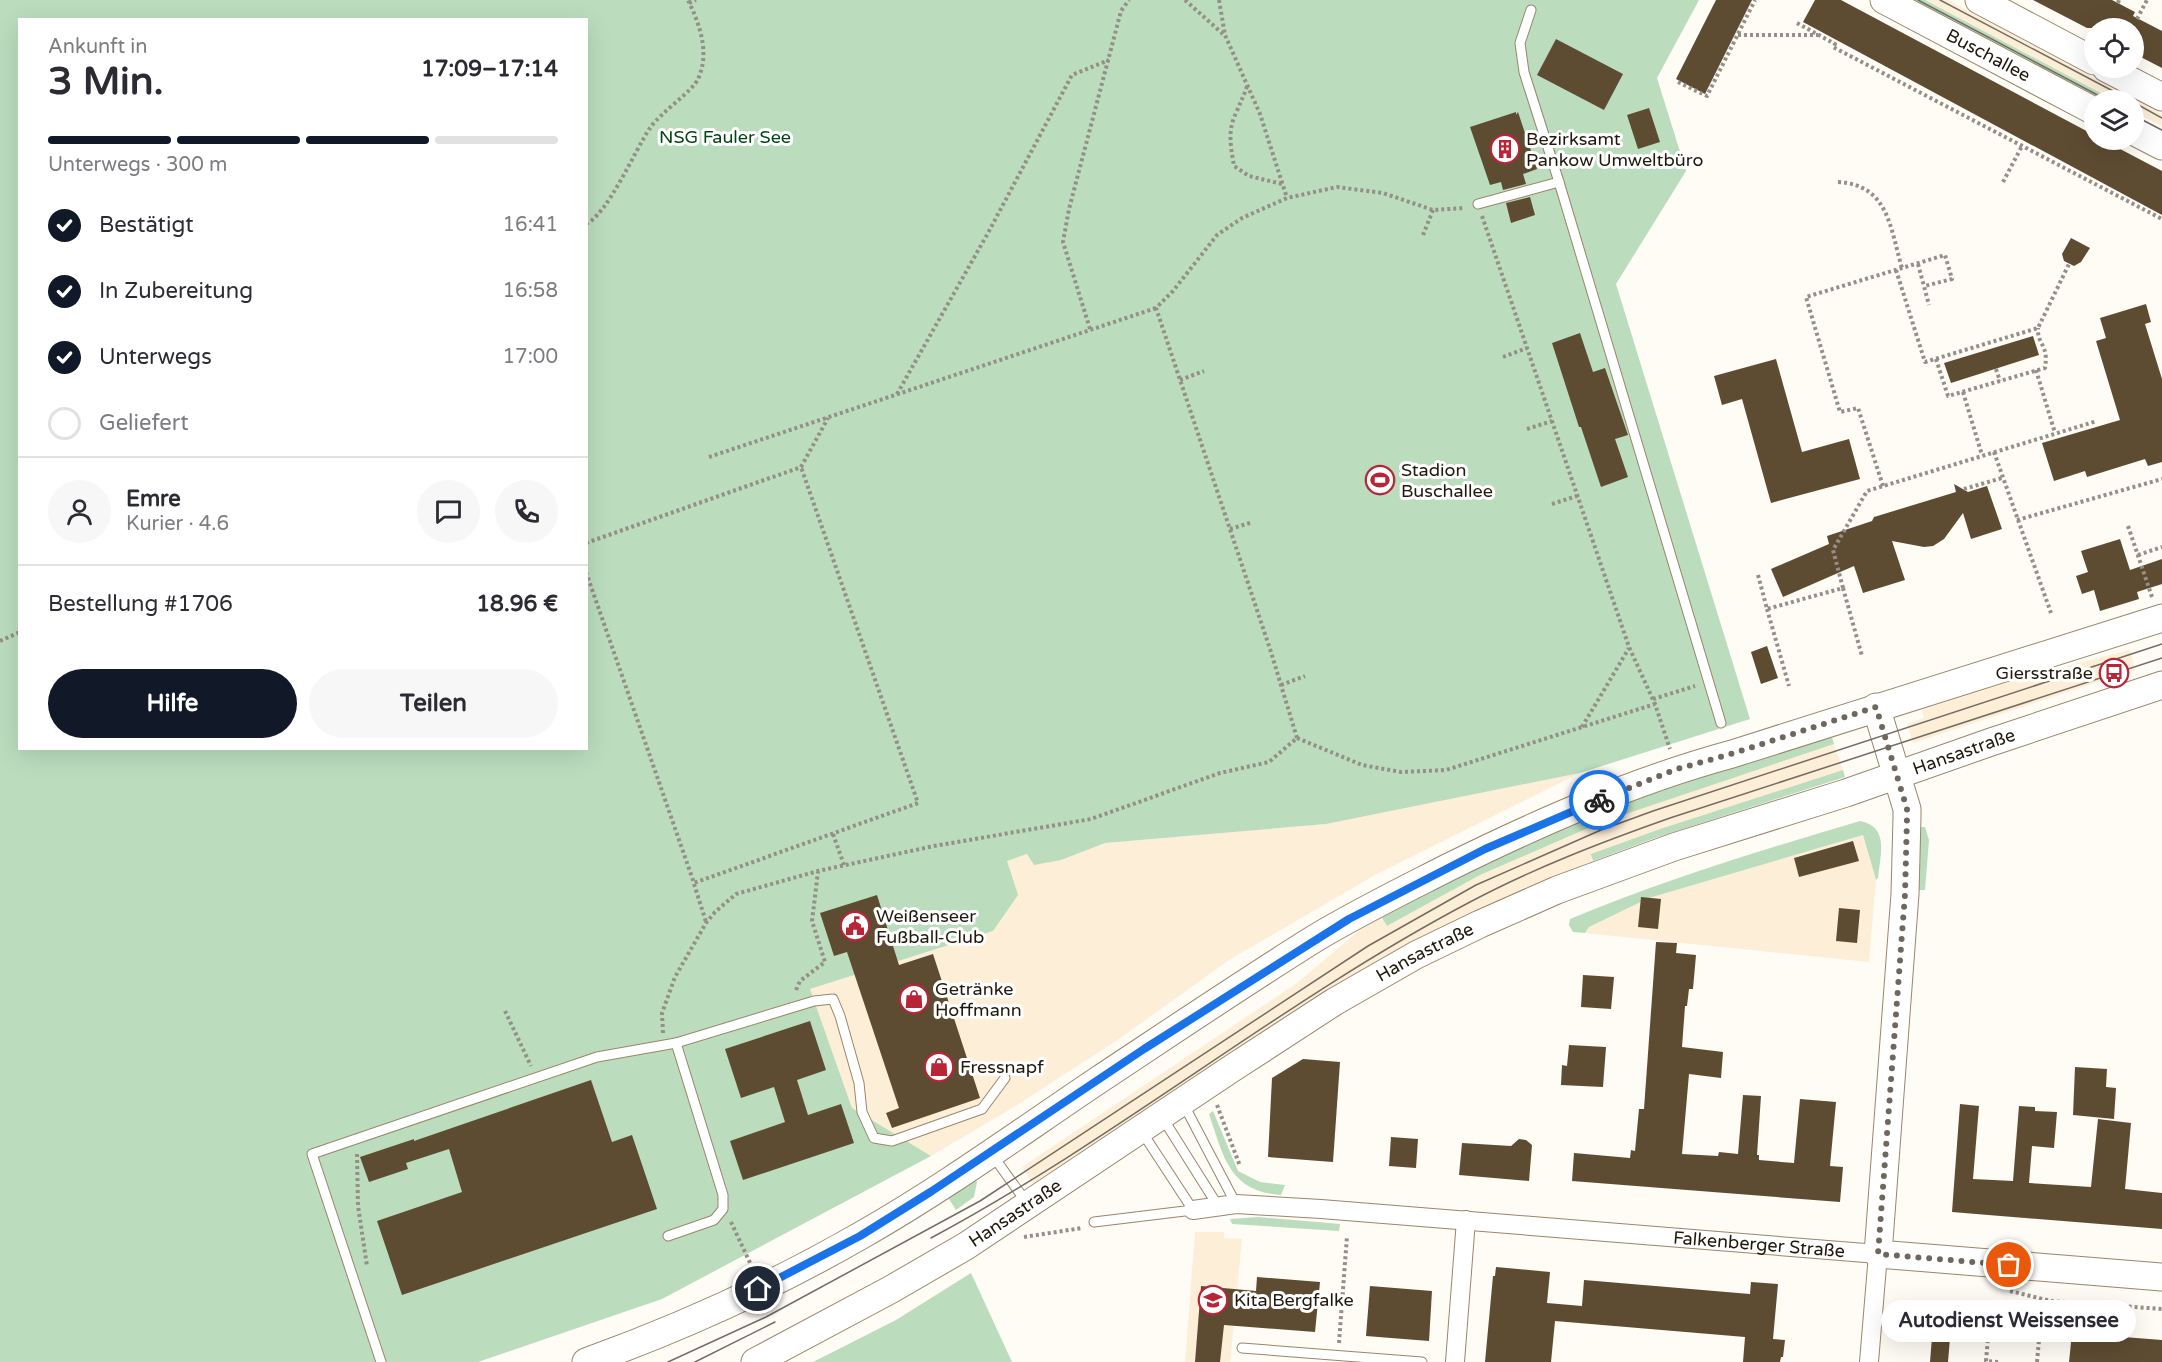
<!DOCTYPE html>
<html lang="de">
<head>
<meta charset="utf-8">
<style>
  body { margin:0; font-family:"Varela Round",sans-serif; background:#f7f7f7; color:#2b2b33; height:100vh; display:flex; flex-direction:column; font-size:22px; white-space:nowrap }
  * { box-sizing:border-box; margin:0 }
  p { font-size:20px; color:#7c7c81 }
  .icon { flex:none; width:33px; height:33px; fill:none; stroke:currentColor; stroke-width:2; stroke-linecap:round; stroke-linejoin:round }
  .map { position:relative; flex:1; overflow:hidden }
  .panel { position:absolute; left:18px; top:18px; width:570px; height:732px; display:flex; flex-direction:column; background:#fff; border-radius:0px; box-shadow:0 6px 24px #0002 }
  .panel>* { flex:none }
  .controls { position:absolute; left:2084px; top:18px; display:grid; gap:12px }
  .controls a { display:grid; place-items:center; width:60px; height:60px; border-radius:50%; background:#fff; box-shadow:0 6px 24px #0002; font-size:30px }
  .pin { position:absolute; display:grid; place-items:center; width:51px; height:51px; color:#fff; margin:-26px; border:3px solid #fff; border-radius:50%; box-shadow:0 2px 6px #0007 }
  .courier { position:absolute; display:grid; place-items:center; width:60px; height:60px; margin:-30px; border:4px solid #1a73e8; border-radius:50%; background:#fff; color:#222; box-shadow:0 2px 8px #0007 }
  .bubble { position:absolute; height:42px; border-radius:21px; background:#fff; box-shadow:0 6px 24px #0002; font-size:20px; font-weight:800; line-height:42px; text-align:center }
  .headline em { font-style:normal; font-weight:800 }
  .headline div { display:flex; flex-direction:column-reverse }
  .headline { display:flex; align-items:center; justify-content:space-between; height:102px; padding:0 30px }
  h1 { font-size:39px; font-weight:800; line-height:45px }
  .bar { display:grid; grid-template-columns:repeat(4,1fr); gap:9px 6px; align-content:center; height:72px; padding:0 30px }
  .bar i { height:8px; border-radius:4px; background:#e1e1e2 }
  .bar .selected { background:#111827 }
  .bar p { grid-column:span 4 }
  .line { display:flex; align-items:center; gap:15px; padding:0 30px; border-top:2px solid #e1e1e2 }
  .line div { flex:1 }
  .round { display:grid; place-items:center; flex:none; width:63px; height:63px; border-radius:32px; background:#f7f7f7 }
  ol { padding:0 30px; list-style:none }
  li { display:flex; align-items:center; gap:18px; height:66px }
  li p { margin-inline-start:auto }
  li .icon { padding:6px; border-radius:50%; background:#111827; color:#fff; stroke-width:4 }
  li:last-child { color:#7c7c81 }
  li i { width:33px; height:33px; border:3px solid #e1e1e2; border-radius:50% }
  .primary-button { display:flex; gap:12px; margin-top:auto; padding:12px 30px }
  .primary-button a { flex:1; height:69px; border-radius:36px; background:#111827; color:#fff; font-size:24px; font-weight:800; line-height:69px; text-align:center }
  .primary-button a+a { background:#f7f7f7; color:#2b2b33 }
  .map>svg:first-child { display:block }
  .built { fill:#fdeed8 }
  .green { fill:#bbddbe; fill-rule:evenodd }
  .building { fill:#5e4c32 }
  .lines { fill:none; stroke-linecap:round; stroke-linejoin:round }
  .lane-casing { stroke:#99866a; stroke-width:11 }
  .street-casing { stroke:#99866a; stroke-width:20 }
  .secondary-casing { stroke:#99866a; stroke-width:29 }
  .path { stroke:#958f87; stroke-width:4; stroke-dasharray:3 3; stroke-linecap:butt }
  .lane { stroke:#fff; stroke-width:9 }
  .street { stroke:#fff; stroke-width:18 }
  .secondary { stroke:#fff; stroke-width:27 }
  .tram { stroke:#726c62; stroke-width:1.5 }
  .done { stroke:#6e675e; stroke-width:6; stroke-dasharray:0 10.8 }
  .route { stroke:#1a73e8; stroke-width:8 }
  .labels { text-anchor:middle; dominant-baseline:central; stroke-width:6; stroke-linejoin:round; paint-order:stroke }
  .street-label { font-size:18px; fill:#20180d; stroke:#fff }
  .park-label { font-size:18px; fill:#014314; stroke:#fff }
  .poi-label { font-size:18px; fill:#20180d; stroke:#fff; text-anchor:start }
</style>
</head>
<body>
<div class="map">
<svg width="2162" height="1362" viewBox="0 0 2162 1362">
  <rect width="100%" height="100%" fill="#fffbf5"/>
  <!-- built -->
  <g class="built">
    <path d="M1925 0H1948L2162 114V126L2133 111V100H2114Z"/>
    <path d="M2130 650 2135 670 1913 743 1907 724 1924 718 1922 710 2031 675Z"/>
    <path d="M1834 744 1843 770 1660 829 1592 854 1594 861 1503 901 1035 1187 1022 1167 1297 983 1362 928 1381 916 1387 926 1480 875 1602 822Z"/>
    <path d="M1580 773 1375 875 1229 960 1119 1039 1014 1107 931 1156 852 1108 810 989 993 931 1007 861 1049 846 1105 843 1326 824Z"/>
    <path d="M1863 835 1876 880 1869 962 1585 933 1589 927 1641 902V897L1649 898Z"/>
    <path d="M1195 1232H1224V1238L1242 1239 1230 1362H1185Z"/>
  </g>
  <!-- green -->
  <g class="green">
    <path d="M0 0H1699L1657 78 1686 171 1616 284 1750 719 1580 773 1326 824 1105 843 1061 860 1034 865 1027 854 1007 861 1018 895 993 931 810 989 852 1108 931 1156 662 1299 478 1362H0ZM20 20H586V748H20Z"/>
    <path d="M1908 0H1925L2114 100H2096Z"/>
    <path d="M1831 734 1834 744 1602 822 1480 875 1387 926 1381 916 1498 857 1608 809Z"/>
    <path d="M1843 770 1845 777 1655 838 1593 861 1591 854 1660 829Z"/>
    <path d="M1860 821C1890 827 1880 855 1878 878L1876 880 1863 835 1649 898 1589 927 1585 933 1573 932 1569 925 1570 919C1664 880 1762 850 1860 821Z"/>
    <path d="M1921 827H1925L1929 840 1925 890H1917Z"/>
    <path d="M1213 1111 1238 1171 1260 1182 1285 1185 1281 1195C1229 1192 1223 1155 1209 1114Z"/>
    <path d="M975 1179 977 1182 974 1197 956 1210 947 1196Z"/>
    <path d="M1258 1217 1340 1224 1339 1231 1232 1224 1230 1219Z"/>
    <path d="M971 1273 1012 1362H813L896 1320Z"/>
  </g>
  <!-- building -->
  <g class="building">
    <path d="M1716 0H1752L1705 94 1676 79Z"/>
    <path d="M1815 0H1841L2094 135V140H2103L2162 171V215L1803 22Z"/>
    <path d="M2033 0H2112L2135 12 2133 16 2162 31V68L2133 53V28H2087Z"/>
    <path d="M1556 39 1623 74 1604 110 1537 75Z"/>
    <path d="M1649 108 1660 142 1638 149 1627 115Z"/>
    <path d="M1516 112V115L1518 112 1537 169 1523 174 1526 184 1503 190 1501 182 1490 185 1470 127Z"/>
    <path d="M1530 197 1535 215 1511 223 1506 203Z"/>
    <path d="M2071 238 2090 248 2081 262 2074 266 2064 261 2062 254Z"/>
    <path d="M2146 304 2151 322 2145 324 2162 379V462L2148 466 2145 459 2087 477 2085 471 2054 481 2042 443 2120 420 2096 341 2106 338 2100 318Z"/>
    <path d="M1580 333 1593 372 1605 368 1628 435 1615 439 1628 477 1601 487 1581 427H1579L1552 343Z"/>
    <path d="M2033 336 2039 355 1951 383 1944 363Z"/>
    <path d="M1776 359 1802 452 1849 439 1860 479 1771 503 1742 399 1722 405 1714 376Z"/>
    <path d="M1954 484 1968 492 1987 486 2002 529 1971 539 1963 513 1944 539 1933 546 1924 547 1892 541 1905 580 1863 593 1854 566 1783 597 1771 569 1829 544 1827 536 1872 521 1874 517 1956 492Z"/>
    <path d="M2120 539 2130 570 2162 559V584L2137 592 2139 599 2100 611 2094 590 2082 594 2076 576 2088 572 2081 551Z"/>
    <path d="M1767 646 1778 678 1761 684 1751 652Z"/>
    <path d="M1853 841 1859 861 1799 877 1794 858Z"/>
    <path d="M877 895 899 965 933 954 980 1098 892 1128 886 1113 899 1108 847 952 834 956 820 913Z"/>
    <path d="M1641 897 1661 899 1658 929 1638 927Z"/>
    <path d="M1839 908 1860 910 1857 943 1836 941Z"/>
    <path d="M1656 942 1677 943 1676 953 1696 955 1693 989H1689L1687 1006H1685L1682 1047 1723 1052 1721 1078 1689 1074 1682 1154 1718 1156 1719 1152 1738 1154 1743 1095 1761 1096 1757 1155H1759V1160L1794 1163 1800 1099 1836 1102 1830 1166 1843 1167 1840 1202 1572 1181 1574 1153 1630 1158 1631 1150 1635 1151 1639 1109H1644Z"/>
    <path d="M1583 975 1614 977 1611 1009 1581 1007Z"/>
    <path d="M810 1021 826 1070 797 1080 808 1115 841 1104 854 1143 743 1180 730 1141 785 1122 774 1087 741 1098 725 1049Z"/>
    <path d="M1569 1045 1606 1047 1603 1087 1561 1085 1562 1065 1567 1066Z"/>
    <path d="M1303 1059 1340 1062 1333 1162 1268 1157 1272 1078Z"/>
    <path d="M2075 1067 2107 1069 2106 1087 2116 1088 2114 1119 2073 1115Z"/>
    <path d="M591 1080 612 1142 632 1135 657 1209 402 1295 377 1221 462 1192 449 1149 406 1163 408 1169 369 1182 360 1157 414 1139V1141Z"/>
    <path d="M1960 1104 1979 1106 1973 1179 2013 1181 2019 1106 2035 1107V1111L2057 1112 2054 1148 2032 1146 2029 1183 2091 1187 2098 1119 2131 1123 2125 1189 2162 1193V1229L1952 1212Z"/>
    <path d="M1391 1137 1418 1139 1416 1168 1389 1166Z"/>
    <path d="M1519 1139 1526 1140 1532 1145 1529 1181 1459 1175 1462 1143 1511 1146Z"/>
    <path d="M1496 1267 1550 1272 1547 1303 1582 1306 1584 1280 1750 1294 1751 1282 1778 1284 1773 1339 1785 1340 1783 1357H1781L1780 1362H1743L1745 1337 1555 1321 1551 1362H1485L1493 1276H1495Z"/>
    <path d="M1257 1277 1320 1282 1315 1332 1224 1325 1220 1362H1195L1201 1286 1256 1291Z"/>
    <path d="M1370 1286 1432 1291 1429 1341 1366 1336Z"/>
    <path d="M1927 1307 1955 1309 1953 1338H1950L1948 1362H1930L1932 1337 1924 1336Z"/>
    <path d="M2072 1333 2162 1340V1362H2069Z"/>
  </g>
  <g class="lines">
    <!-- lane casing -->
    <g class="lane-casing">
      <g id="lane">
        <path d="M1531 10 1520 43 1524 72 1559 182 1721 723"/>
        <path d="M1478 204 1559 182"/>
        <path d="M1184 1105 1236 1204"/>
        <path d="M1162 1117 1218 1206"/>
        <path d="M993 1156 1027 1203"/>
        <path d="M1094 1222 1193 1210 1142 1132"/>
        <path d="M668 1236 714 1220 723 1209V1195L676 1043"/>
        <path d="M1242 1348 1422 1362"/>
        <path d="M381 1362 312 1154 597 1057 676 1043 814 1001 833 999 840 1016 859 1083 862 1112 874 1138 892 1141 982 1109 1005 1078"/>
      </g>
    </g>
    <!-- street casing -->
    <g class="street-casing">
      <g id="street">
        <path id="s1" d="M1193 1210 1236 1204 1321 1209 1878 1254 1869 1362"/>
        <path d="M1455 1362 1466 1220"/>
      </g>
    </g>
    <!-- secondary casing -->
    <g class="secondary-casing">
      <g id="secondary">
        <path id="s2" d="M1884 0 2094 111"/>
        <path d="M1979 0 2094 61"/>
        <path d="M2106 68 2162 97"/>
        <path d="M2133 131 2162 146"/>
        <path d="M1876 707 1907 809V817L1905 894 1878 1254 2162 1277"/>
        <path d="M586 1362C680 1328 773 1286 860 1236 943 1189 1021 1132 1100 1079 1171 1032 1242 984 1314 939 1357 913 1402 891 1447 868 1538 823 1633 781 1732 754L2162 618"/>
        <path id="s3" d="M755 1362 890 1290 966 1246 1231 1069 1334 1002 1416 955 1480 924 1557 890 1674 847 1846 793 1991 742 2162 685"/>
      </g>
    </g>
    <!-- path -->
    <g class="path">
      <path d="M1185 0 1224 35"/>
      <path d="M1219 0 1225 35 1260 114 1287 198"/>
      <path d="M689 3 696 0"/>
      <path d="M2118 3 2119 0"/>
      <path d="M2137 19 2147 0"/>
      <path d="M1797 23 1835 44 1833 47 2162 219"/>
      <path d="M1738 35H1818"/>
      <path d="M1678 82 1707 96 1755 0"/>
      <path d="M1247 86C1244 96 1240 103 1236 113 1227 131 1231 148 1234 166L1249 176 1282 184"/>
      <path d="M1838 182C1889 185 1890 228 1902 268"/>
      <path d="M2003 182 2022 146"/>
      <path d="M1482 216 1629 647 1655 704 1670 749"/>
      <path d="M586 224C608 214 635 150 650 128 660 113 693 91 698 79 710 53 700 25 688 0"/>
      <path d="M1423 235 1433 210"/>
      <path d="M1918 264 1929 305"/>
      <path d="M1896 270 1925 362 2038 328 2069 264"/>
      <path d="M1090 329 1063 242 1069 209 1121 11 1129 0"/>
      <path d="M1503 357 1527 348"/>
      <path d="M1936 359 1948 396 2045 368C2049 344 2037 345 2038 328"/>
      <path d="M1996 369 2000 381"/>
      <path d="M2036 370 2055 433"/>
      <path d="M1180 380 1204 371"/>
      <path d="M1963 392 1982 455"/>
      <path d="M897 394 988 233 1072 75 1109 60"/>
      <path d="M1527 429 1552 421"/>
      <path d="M1994 452 2051 613"/>
      <path d="M709 457 1156 308"/>
      <path d="M1883 486 1858 408 1840 412 1806 297 1945 255 1952 279 1925 286"/>
      <path d="M1964 489 2002 478"/>
      <path d="M1552 504 1577 496"/>
      <path d="M2017 520 2162 479"/>
      <path d="M2128 526 2152 597"/>
      <path d="M1230 529 1253 522"/>
      <path d="M586 543 801 467 828 418"/>
      <path d="M2138 555 2162 547"/>
      <path d="M586 572 694 883 918 803 801 467"/>
      <path d="M1758 575 1767 609 1843 588 1862 656"/>
      <path d="M1843 588 1833 550 1867 491 2097 421"/>
      <path d="M1767 609 1789 686"/>
      <path d="M0 641 20 632"/>
      <path d="M1281 685 1305 676"/>
      <path d="M1653 699 1695 686"/>
      <path d="M1582 727 1629 648"/>
      <path d="M1297 738 1271 652 1156 308 1173 291 1217 235 1242 218 1287 198 1337 187 1383 193 1433 210 1465 208"/>
      <path d="M1297 738 1362 765 1401 772 1446 770 1655 704"/>
      <path d="M833 834 844 865"/>
      <path d="M694 884 706 922"/>
      <path d="M796 990 800 981 825 962 812 921 818 872"/>
      <path d="M505 1011 531 1066"/>
      <path d="M663 1033 662 1013 675 977 706 923 715 912 736 894 818 871 934 846 1091 819 1220 773 1269 762 1297 738"/>
      <path d="M1217 1105 1240 1166"/>
      <path d="M357 1154 358 1206 367 1266"/>
      <path d="M731 1222 752 1267"/>
      <path d="M1024 1237 1082 1228"/>
      <path d="M2010 1291 2051 1301 2162 1309"/>
      <path d="M1339 1343 1347 1236"/>
      <path d="M1998 1362 1986 1361 1990 1313 2041 1317"/>
      <path d="M2037 1362 2042 1307"/>
    </g>
    <!-- lane -->
    <use href="#lane" class="lane"/>
    <!-- street -->
    <use href="#street" class="street"/>
    <!-- secondary -->
    <use href="#secondary" class="secondary"/>
    <!-- tram -->
    <g class="tram">
      <path d="M1918 0 2107 100"/>
      <path d="M1940 0 2130 100"/>
      <path d="M2133 102 2162 118"/>
      <path d="M2133 115 2162 130"/>
      <path d="M931 1238C1118 1138 1282 1001 1470 902 1534 868 1602 842 1670 818L2162 658"/>
      <path d="M668 1362 766 1317 980 1201 1368 946 1476 885 1601 830 1653 811 2162 644"/>
      <path d="M695 1362 775 1322"/>
    </g>
  </g>
  <g class="lines">
    <!-- done -->
    <path class="done" d="M1599 800 1677 769 1731 754 1876 707 1907 809V817L1905 894 1878 1254 2009 1265"/>
    <!-- route -->
    <path class="route" d="M758 1289 860 1236 932 1191 1144 1049 1349 919 1485 849 1599 800"/>
  </g>
  <!-- icons -->
  <defs>
    <g id="building-ring" transform="scale(1.5)"><circle r="9.5" fill="#fff" stroke="#b72536" stroke-width="1.5"/><path d="M-4-6H4V6H1V3H-1V6H-4ZM-2.5-4.3h1.7v1.8h-1.7ZM.8-4.3h1.7v1.8H.8ZM-2.5-1h1.7V.8h-1.7ZM.8-1h1.7V.8H.8Z" fill="#b72536"/></g>
    <g id="stadium-ring" transform="scale(1.5)"><circle r="9.5" fill="#fff" stroke="#b72536" stroke-width="1.5"/><path d="M0-5a6.5 5 0 1 0 0 10a6.5 5 0 1 0 0-10ZM-3.5-1.8h7v3.6h-7Z" fill="#b72536"/></g>
    <g id="bus-ring" transform="scale(1.5)"><circle r="9.5" fill="#fff" stroke="#b72536" stroke-width="1.5"/><path d="M-5-6H5V4H4V6H2V4H-2V6H-4V4H-5ZM-3.5-4V0h7V-4ZM-3.5 1.2v1.5H-2V1.2ZM2 1.2v1.5H3.5V1.2Z" fill="#b72536"/></g>
    <g id="civic-ring" transform="scale(1.5)"><circle r="9.5" fill="#fff" stroke="#b72536" stroke-width="1.5"/><path d="M-.6-6.5H3V-4.5H.6V-3L4-1V1h2V6H-6V1h2V-1L-.6-3ZM-1.2 2.5V6h2.4V2.5Z" fill="#b72536"/></g>
    <g id="shop-ring" transform="scale(1.5)"><circle r="9.5" fill="#fff" stroke="#b72536" stroke-width="1.5"/><path d="M-5-2.5h2.3a2.7 3.5 0 0 1 5.4 0H5L5.5 6h-11ZM-1.5-2.5h3a1.5 2.3 0 0 0-3 0Z" fill="#b72536"/></g>
    <g id="school-ring" transform="scale(1.5)"><circle r="9.5" fill="#fff" stroke="#b72536" stroke-width="1.5"/><path d="M0-5L7-2L0 1L-7-2ZM-4 1L0 2.5L4 1V4Q0 6-4 4Z" fill="#b72536"/></g>
  </defs>
  <g fill-rule="evenodd">
    <use href="#building-ring" x="1505" y="149"/>
    <use href="#stadium-ring" x="1380" y="480"/>
    <use href="#bus-ring" x="2114" y="673"/>
    <use href="#civic-ring" x="855" y="926"/>
    <use href="#shop-ring" x="914" y="999"/>
    <use href="#shop-ring" x="939" y="1067"/>
    <use href="#school-ring" x="1213" y="1300"/>
  </g>
  <g class="labels">
    <!-- street labels -->
    <g class="street-label">
      <text stroke="none"><textPath href="#s2" startOffset="118">Buschallee</textPath></text>
      <text stroke="none"><textPath href="#s3" startOffset="1362">Hansastraße</textPath></text>
      <text stroke="none"><textPath href="#s3" startOffset="786">Hansastraße</textPath></text>
      <text stroke="none"><textPath href="#s3" startOffset="300">Hansastraße</textPath></text>
      <text stroke="none"><textPath href="#s1" startOffset="568">Falkenberger Straße</textPath></text>
    </g>
    <!-- park labels -->
    <g class="park-label">
      <text x="725" y="137">NSG Fauler See</text>
    </g>
    <!-- poi labels -->
    <g class="poi-label">
      <text x="1526" y="139">Bezirksamt<tspan x="1526" dy="21">Pankow Umweltbüro</tspan></text>
      <text x="1401" y="470">Stadion<tspan x="1401" dy="21">Buschallee</tspan></text>
      <text x="2093" y="673" text-anchor="end">Giersstraße</text>
      <text x="876" y="916">Weißenseer<tspan x="876" dy="21">Fußball-Club</tspan></text>
      <text x="935" y="989">Getränke<tspan x="935" dy="21">Hoffmann</tspan></text>
      <text x="960" y="1067">Fressnapf</text>
      <text x="1234" y="1300">Kita Bergfalke</text>
    </g>
  </g>
</svg>
<div class="controls">
<a><svg class="icon" aria-label="locate" viewBox="0 0 24 24"><circle cx="12" cy="12" r="6"/><path d="M12 2v4M12 18v4M2 12h4M18 12h4"/></svg></a>
<a><svg class="icon" aria-label="layers" viewBox="0 0 24 24"><path d="M12 4l9 5-9 5-9-5zM3 14l9 5 9-5"/></svg></a>
</div>
<div class="pin" style="left:2009px;top:1265px;background:#ea580c"><svg class="icon" aria-label="bag" viewBox="0 0 24 24"><path d="M5 8h14l-1 12H6zM9 8a3 3 0 0 1 6 0"/></svg></div>
<div class="pin" style="left:758px;top:1289px;background:#1f2937"><svg class="icon" aria-label="home" viewBox="0 0 24 24"><path d="M3 11l9-7 9 7M6 9v11h12V9"/></svg></div>
<div class="courier" style="left:1599px;top:800px"><svg class="icon" aria-label="bike" viewBox="0 0 24 24"><circle cx="6" cy="16" r="4"/><circle cx="18" cy="16" r="4"/><path d="M6 16l4-8h5l3 8M10 8l3 8H6M13 5h3"/></svg></div>
<div class="bubble" style="left:1881px;top:1300px;width:255px">Autodienst Weissensee</div>
<section class="panel">
<div class="headline"><div><h1>3 Min.</h1><p>Ankunft in</p></div><em>17:09–17:14</em></div>
<div class="bar"><i class="selected"></i><i class="selected"></i><i class="selected"></i><i></i><p>Unterwegs · 300 m</p></div>
<ol>
<li><svg class="icon" aria-label="check" viewBox="0 0 24 24"><path d="M5 12l5 5 9-10"/></svg>Bestätigt<p>16:41</p></li>
<li><svg class="icon" aria-label="check" viewBox="0 0 24 24"><path d="M5 12l5 5 9-10"/></svg>In Zubereitung<p>16:58</p></li>
<li><svg class="icon" aria-label="check" viewBox="0 0 24 24"><path d="M5 12l5 5 9-10"/></svg>Unterwegs<p>17:00</p></li>
<li><i></i>Geliefert</li>
</ol>
<div class="line" style="height:108px"><a class="round"><svg class="icon" aria-label="person" viewBox="0 0 24 24"><circle cx="12" cy="8" r="4"/><path d="M4 21q1-7 8-7t8 7"/></svg></a><div><b>Emre</b><p>Kurier · 4.6</p></div><a class="round"><svg class="icon" aria-label="chat" viewBox="0 0 24 24"><path d="M4 5h16v11H9l-5 4z"/></svg></a><a class="round"><svg class="icon" aria-label="phone" viewBox="0 0 24 24"><path d="M5 4h4l2 5-3 2q2 4 5 5l2-3 5 2v4C11 20 4 13 5 4z"/></svg></a></div>
<div class="line" style="height:78px"><div>Bestellung #1706</div><b>18.96 €</b></div>
<div class="primary-button"><a>Hilfe</a><a>Teilen</a></div>
</section>
</div>
</body>
</html>
